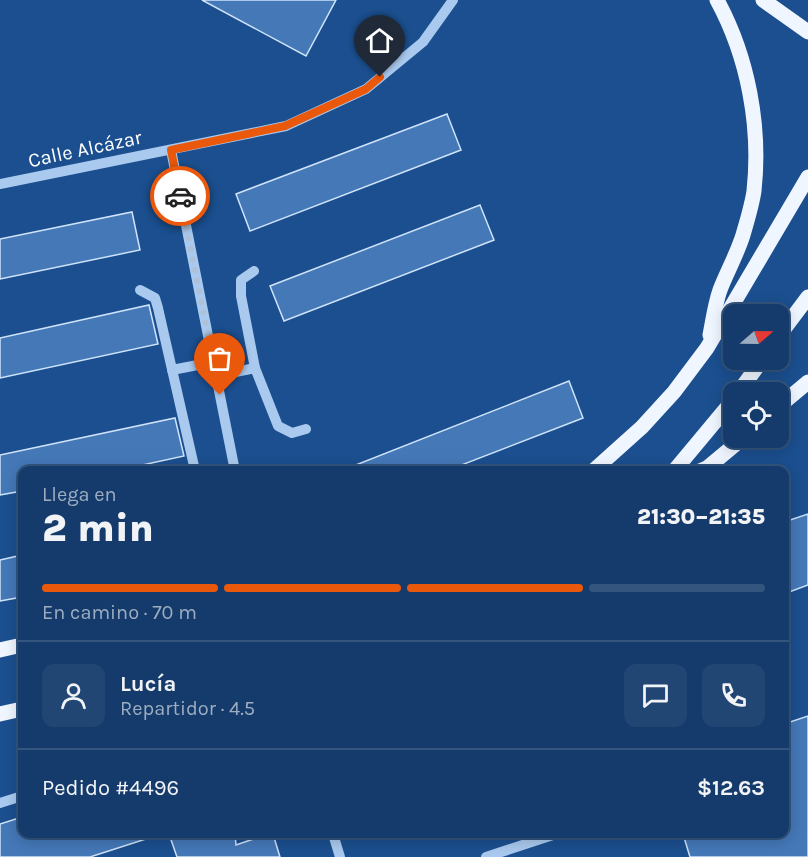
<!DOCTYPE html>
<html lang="es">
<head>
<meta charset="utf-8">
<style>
  body { margin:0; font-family:Karla,sans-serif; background:#214673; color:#f1f3f6; height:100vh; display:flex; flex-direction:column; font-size:22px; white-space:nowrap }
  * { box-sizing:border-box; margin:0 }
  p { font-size:20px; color:#9dadc1 }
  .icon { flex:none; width:33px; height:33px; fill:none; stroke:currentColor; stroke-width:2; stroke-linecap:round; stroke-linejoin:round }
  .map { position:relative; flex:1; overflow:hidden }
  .sheet { position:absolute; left:18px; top:466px; width:771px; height:372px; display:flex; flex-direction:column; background:#143b6b; border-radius:12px; box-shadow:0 3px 15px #0003,0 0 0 2px #33557e }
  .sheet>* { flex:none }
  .needle { width:39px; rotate:70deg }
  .fabs { position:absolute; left:723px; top:304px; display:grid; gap:12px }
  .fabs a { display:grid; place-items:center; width:66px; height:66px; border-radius:12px; background:#143b6b; box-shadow:0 3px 15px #0003,0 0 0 2px #33557e; font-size:30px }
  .pin { position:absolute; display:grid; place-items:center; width:51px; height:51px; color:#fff; margin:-62px -26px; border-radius:50% 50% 50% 0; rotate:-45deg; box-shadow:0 0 6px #0007 }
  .pin .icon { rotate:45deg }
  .courier { position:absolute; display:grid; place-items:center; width:60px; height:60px; margin:-30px; border:4px solid #ea580c; border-radius:50%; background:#fff; color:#222; box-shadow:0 2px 8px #0007 }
  .summary em { font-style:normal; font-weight:800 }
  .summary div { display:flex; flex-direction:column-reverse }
  .summary { display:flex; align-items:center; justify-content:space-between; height:102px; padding:0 24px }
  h1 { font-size:39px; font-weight:800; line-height:45px }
  .bar { display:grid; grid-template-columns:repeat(4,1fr); gap:9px 6px; align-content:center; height:72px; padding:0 24px }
  .bar i { height:8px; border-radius:4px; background:#33557e }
  .bar .on { background:#ea580c }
  .bar p { grid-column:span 4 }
  .line { display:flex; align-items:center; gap:15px; padding:0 24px; border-top:2px solid #33557e }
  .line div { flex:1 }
  .round { display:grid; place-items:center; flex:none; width:63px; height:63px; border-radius:12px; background:#214673 }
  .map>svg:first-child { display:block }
  .building { fill:#4478b7; stroke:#cfe3fa; stroke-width:1.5 }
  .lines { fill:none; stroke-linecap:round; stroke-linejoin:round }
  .minor { stroke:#a9c9ee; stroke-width:10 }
  .major { stroke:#f0f6ff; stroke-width:15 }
  .done { stroke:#afc1d8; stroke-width:6; stroke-dasharray:0 10.8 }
  .route { stroke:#ea580c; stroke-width:8 }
  .labels { text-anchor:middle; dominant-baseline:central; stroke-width:4.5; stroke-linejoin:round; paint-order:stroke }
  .street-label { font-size:20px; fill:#fff; stroke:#1b4f8f }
</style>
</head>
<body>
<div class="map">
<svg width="808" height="857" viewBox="0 0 808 857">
  <rect width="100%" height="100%" fill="#1b4f8f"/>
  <!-- building -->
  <g class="building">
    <path d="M202 0H336L306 56Z"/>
    <path d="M447 114 461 150 250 231 236 194Z"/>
    <path d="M480 205 494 240 284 321 270 286Z"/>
    <path d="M132 212 140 250 0 279V239Z"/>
    <path d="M149 305 158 344 0 378V338Z"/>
    <path d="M569 381 583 418 446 471H343V470Z"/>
    <path d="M175 418 184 456 115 471H22V491L0 495V455Z"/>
    <path d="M808 514V585L784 594V522Z"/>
    <path d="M22 555V597L0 601V560Z"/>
    <path d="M808 716V857H690L683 834H784V724Z"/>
    <path d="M22 817V834H148L149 838 90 857H0V824Z"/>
    <path d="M169 834H235L236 845 268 834H273L280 857H177Z"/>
  </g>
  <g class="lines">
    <!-- minor -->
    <g class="minor">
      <path d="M171 150 235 471"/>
      <path d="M0 184 286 126 366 89 423 42 453 0"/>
      <path d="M140 290 155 298 158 308 194 466 193 471"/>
      <path d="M255 368 278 426 292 433 306 429"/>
      <path d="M172 370 213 362"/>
      <path d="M216 376 255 368 241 296V280L254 271"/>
      <path d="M0 803 22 796"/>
      <path d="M333 834 340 857"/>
      <path d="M486 857 556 834"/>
    </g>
    <!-- major -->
    <g class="major">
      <path d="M763 0 808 32"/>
      <path d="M710 335C713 320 715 304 720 290 727 272 737 254 743 235 747 221 752 205 754 191 761 126 748 57 717 0"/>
      <path d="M778 337 808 297"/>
      <path d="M738 393 762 360"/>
      <path d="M778 407 808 382"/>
      <path d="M593 471 642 427 674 392 707 348 808 177"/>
      <path d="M674 471 734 399"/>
      <path d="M700 471 707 468 743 438"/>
      <path d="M0 650 22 645"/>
      <path d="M0 714 22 709"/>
    </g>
  </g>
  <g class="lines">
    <!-- done -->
    <path class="done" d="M180 196 220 395"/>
    <!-- route -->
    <path class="route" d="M180 196 171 150 285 126 366 89 380 77"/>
  </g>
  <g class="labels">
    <!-- street labels -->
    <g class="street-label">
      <text transform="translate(85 149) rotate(-12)">Calle Alcázar</text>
    </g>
  </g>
</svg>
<div class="fabs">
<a><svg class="needle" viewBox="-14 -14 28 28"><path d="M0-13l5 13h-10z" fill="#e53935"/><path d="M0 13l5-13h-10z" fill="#9dadc1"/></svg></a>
<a><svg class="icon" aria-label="locate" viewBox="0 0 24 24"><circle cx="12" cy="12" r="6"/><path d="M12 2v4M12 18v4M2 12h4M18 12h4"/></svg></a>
</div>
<div class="pin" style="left:220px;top:395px;background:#ea580c"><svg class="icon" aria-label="bag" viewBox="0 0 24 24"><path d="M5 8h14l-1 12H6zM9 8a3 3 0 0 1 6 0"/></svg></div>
<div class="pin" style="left:380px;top:77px;background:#1f2937"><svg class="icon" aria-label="home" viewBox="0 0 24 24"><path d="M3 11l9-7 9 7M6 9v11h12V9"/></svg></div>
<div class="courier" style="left:180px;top:196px"><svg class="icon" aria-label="car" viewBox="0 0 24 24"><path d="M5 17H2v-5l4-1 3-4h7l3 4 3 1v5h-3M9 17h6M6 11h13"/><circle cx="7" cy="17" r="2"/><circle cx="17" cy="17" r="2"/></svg></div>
<section class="sheet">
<div class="summary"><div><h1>2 min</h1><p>Llega en</p></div><em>21:30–21:35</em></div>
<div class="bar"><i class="on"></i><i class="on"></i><i class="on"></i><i></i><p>En camino · 70 m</p></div>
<div class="line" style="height:108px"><a class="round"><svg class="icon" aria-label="person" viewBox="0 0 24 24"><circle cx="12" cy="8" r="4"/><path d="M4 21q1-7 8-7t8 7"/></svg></a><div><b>Lucía</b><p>Repartidor · 4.5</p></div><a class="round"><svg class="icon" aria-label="chat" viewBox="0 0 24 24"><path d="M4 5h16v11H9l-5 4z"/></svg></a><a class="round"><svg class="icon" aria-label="phone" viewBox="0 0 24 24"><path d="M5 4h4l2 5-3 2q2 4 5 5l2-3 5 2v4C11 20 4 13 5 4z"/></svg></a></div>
<div class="line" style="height:78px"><div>Pedido #4496</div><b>$12.63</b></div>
</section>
</div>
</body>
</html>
